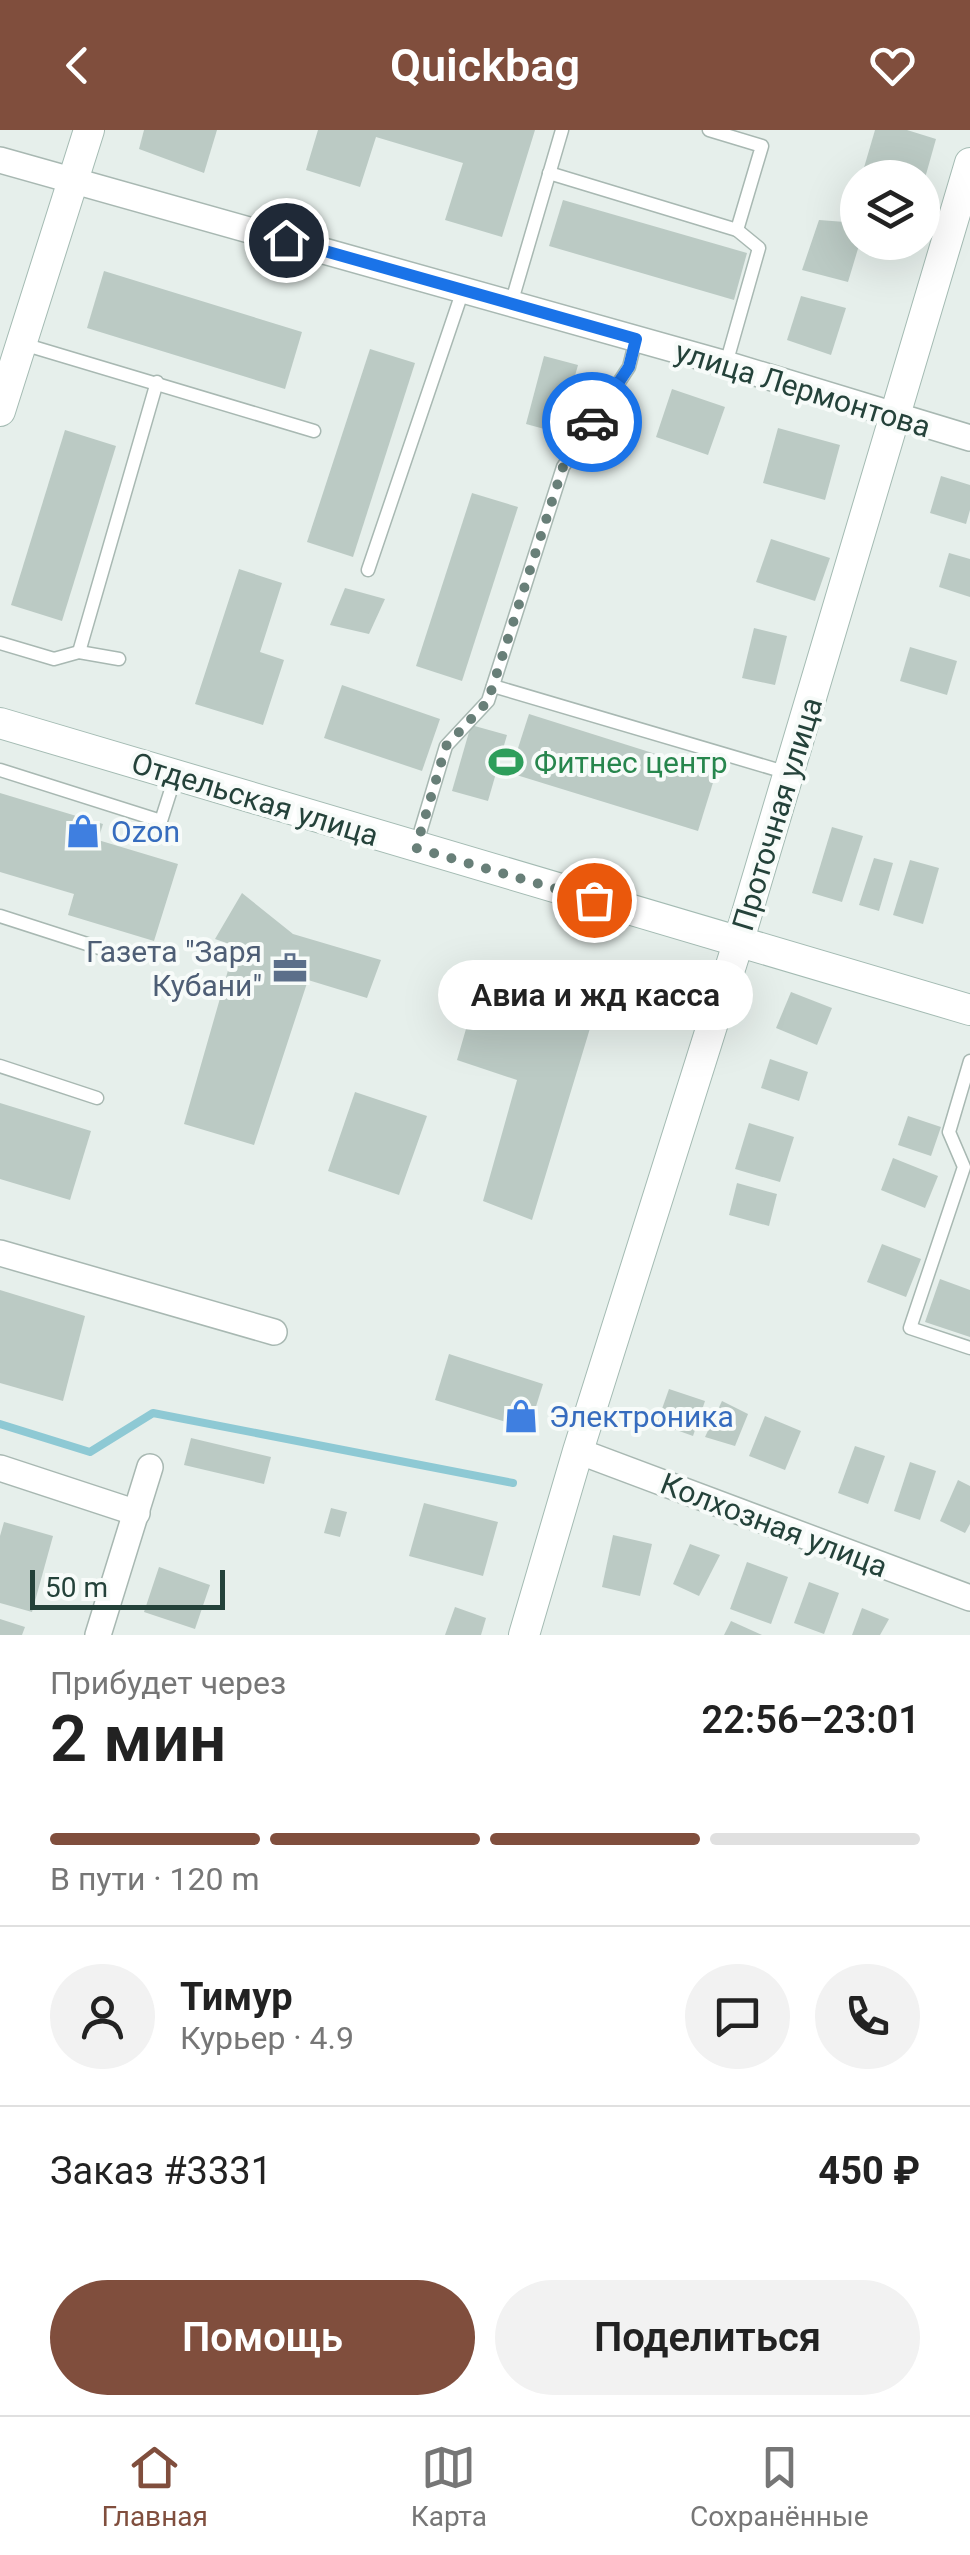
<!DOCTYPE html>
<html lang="ru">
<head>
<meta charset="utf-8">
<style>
  body { margin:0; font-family:Roboto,sans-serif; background:#f2f2f2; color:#222; height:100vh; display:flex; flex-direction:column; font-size:38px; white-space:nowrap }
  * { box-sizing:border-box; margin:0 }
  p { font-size:32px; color:#767676 }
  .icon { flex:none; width:55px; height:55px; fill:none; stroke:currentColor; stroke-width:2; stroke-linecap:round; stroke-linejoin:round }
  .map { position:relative; height:1505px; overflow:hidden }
  .drawer { display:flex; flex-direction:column; background:#fff; flex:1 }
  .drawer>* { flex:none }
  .buttons { position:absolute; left:840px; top:30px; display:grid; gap:20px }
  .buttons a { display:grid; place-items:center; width:100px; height:100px; border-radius:50%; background:#fff; box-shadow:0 10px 40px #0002; font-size:50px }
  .scale { position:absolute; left:30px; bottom:25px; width:195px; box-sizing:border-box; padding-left:10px; border:5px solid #24423a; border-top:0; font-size:28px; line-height:35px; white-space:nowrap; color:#24423a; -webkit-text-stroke:8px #f7fbf9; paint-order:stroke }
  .pin { position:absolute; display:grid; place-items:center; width:85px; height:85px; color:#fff; margin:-42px; border:5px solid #fff; border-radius:50%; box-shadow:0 2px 10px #0007 }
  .courier { position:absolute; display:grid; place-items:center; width:100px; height:100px; margin:-50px; border:8px solid #1a73e8; border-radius:50%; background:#fff; color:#222; box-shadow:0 2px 12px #0007 }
  .bubble { position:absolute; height:70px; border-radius:35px; background:#fff; box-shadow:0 10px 40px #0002; font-size:32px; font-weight:600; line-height:70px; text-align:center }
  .overview em { font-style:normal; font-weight:600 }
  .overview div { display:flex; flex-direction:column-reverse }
  .overview { display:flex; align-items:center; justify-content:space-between; height:170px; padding:0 50px }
  h1 { font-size:65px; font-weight:600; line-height:75px }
  .bar { display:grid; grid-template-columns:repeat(4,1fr); gap:15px 10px; align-content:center; height:120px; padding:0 50px }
  .bar i { height:12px; border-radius:8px; background:#e0e0e0 }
  .bar .active { background:#804e3d }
  .bar p { grid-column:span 4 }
  .line { display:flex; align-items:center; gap:25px; padding:0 50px; border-top:2px solid #e0e0e0 }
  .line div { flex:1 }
  .round { display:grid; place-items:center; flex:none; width:105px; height:105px; border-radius:52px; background:#f2f2f2 }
  .primary-button { display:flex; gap:20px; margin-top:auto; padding:20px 50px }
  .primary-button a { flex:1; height:115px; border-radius:60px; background:#804e3d; color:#fff; font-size:40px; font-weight:600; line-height:115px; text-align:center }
  .primary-button a+a { background:#f2f2f2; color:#222 }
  header { display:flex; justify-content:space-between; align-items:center; height:130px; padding:0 50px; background:#804e3d; color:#fff; font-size:45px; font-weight:600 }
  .tab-bar { display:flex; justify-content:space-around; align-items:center; height:140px; border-top:2px solid #e0e0e0; background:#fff; font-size:28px; color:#767676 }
  .tab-bar a { display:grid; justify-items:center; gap:5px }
  .tab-bar .active { color:#804e3d }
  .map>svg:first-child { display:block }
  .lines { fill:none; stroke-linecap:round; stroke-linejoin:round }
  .stream { stroke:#8ec9d4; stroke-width:8 }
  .building { fill:#bbcac4 }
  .lane-casing { stroke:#a8b8b2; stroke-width:15 }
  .street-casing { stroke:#a8b8b2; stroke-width:28 }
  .secondary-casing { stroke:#a4bbb3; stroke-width:32 }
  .lane { stroke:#fff; stroke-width:12 }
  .street { stroke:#fff; stroke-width:25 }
  .secondary { stroke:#fff; stroke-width:30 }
  .done { stroke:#687f78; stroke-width:10; stroke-dasharray:0 18 }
  .route { stroke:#1a73e8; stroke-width:12 }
  .labels { text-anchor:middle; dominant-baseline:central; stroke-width:8; stroke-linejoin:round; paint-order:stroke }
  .street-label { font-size:30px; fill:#24423a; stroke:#f7fbf9 }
  .leisure-label { font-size:30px; fill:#27864d; stroke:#f7fbf9; text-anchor:start }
  .shop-label { font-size:30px; fill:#366cbe; stroke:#f7fbf9; text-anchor:start }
  .service-label { font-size:30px; fill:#4e5e75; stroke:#f7fbf9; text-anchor:end }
</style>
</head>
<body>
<header><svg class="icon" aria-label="back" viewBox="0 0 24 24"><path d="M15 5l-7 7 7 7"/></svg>Quickbag<svg class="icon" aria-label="heart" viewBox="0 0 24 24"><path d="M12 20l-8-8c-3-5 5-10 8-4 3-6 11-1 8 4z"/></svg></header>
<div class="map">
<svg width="970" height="1505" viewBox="0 0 970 1505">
  <rect width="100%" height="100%" fill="#e6efeb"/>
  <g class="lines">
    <!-- stream -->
    <path class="stream" d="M0 1294 90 1322 153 1283 513 1353"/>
  </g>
  <!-- building -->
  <g class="building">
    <path d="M144 0H217L204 43 139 19Z"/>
    <path d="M318 0H535L502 107 445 90 463 33 376 7 360 57 306 40Z"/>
    <path d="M875 0H907L936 9 925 48H886L863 41Z"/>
    <path d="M563 70 747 123 734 170 549 116Z"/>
    <path d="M819 90 858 93V112H860L848 152 802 140Z"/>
    <path d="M104 141 302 202 285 259 87 198Z"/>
    <path d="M801 166 846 178 831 225 787 210Z"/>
    <path d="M370 219 415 233 353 427 307 412Z"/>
    <path d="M544 226 578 235 559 303 526 294Z"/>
    <path d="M672 259 725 277 708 325 656 307Z"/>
    <path d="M778 298 840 315 825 370 763 353Z"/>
    <path d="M65 300 116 316 62 491 11 475Z"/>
    <path d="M941 346 970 355V380L966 394 930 383Z"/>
    <path d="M472 363 518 377 462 551 416 536Z"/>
    <path d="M771 409 830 428 815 471 756 452Z"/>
    <path d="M949 423 970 429V467L939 457Z"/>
    <path d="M239 439 282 453 260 522 284 530 263 595 195 574Z"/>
    <path d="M345 458 385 469 369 504 330 495Z"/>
    <path d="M754 498 787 506 775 555 742 548Z"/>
    <path d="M910 517 957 531 947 565 900 551Z"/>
    <path d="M342 555 440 589 422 641 324 608Z"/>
    <path d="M529 584 716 643 698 701 510 643Z"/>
    <path d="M471 595 507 605 488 671 452 661Z"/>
    <path d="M0 663 103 694 98 710 178 734 154 811 68 785 74 764 0 742Z"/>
    <path d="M832 697 863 706 842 772 812 763Z"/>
    <path d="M874 728 893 733 879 781 859 775Z"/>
    <path d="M910 730 939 738 923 794 893 785Z"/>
    <path d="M242 763 293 804 381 830 367 868 308 850 254 1015 184 994 235 816 215 809Z"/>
    <path d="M477 861 591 895 532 1090 483 1071 517 950 457 930Z"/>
    <path d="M791 862 832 878 817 915 776 898Z"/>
    <path d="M770 929 808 942 799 971 761 958Z"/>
    <path d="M355 962 427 986 399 1065 328 1041Z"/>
    <path d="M0 973 91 1001 70 1070 0 1049Z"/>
    <path d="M908 986 941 997 931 1026 898 1015Z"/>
    <path d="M749 993 794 1007 780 1052 735 1039Z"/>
    <path d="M893 1028 938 1046 925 1078 881 1060Z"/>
    <path d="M737 1053 777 1064 769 1096 729 1085Z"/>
    <path d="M882 1114 921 1129 906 1167 867 1152Z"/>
    <path d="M940 1149 970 1160V1207L925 1192Z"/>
    <path d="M0 1160 85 1186 63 1271 0 1253Z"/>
    <path d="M449 1224 543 1254 529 1299 435 1270Z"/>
    <path d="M669 1259 705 1271 693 1306 657 1293Z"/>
    <path d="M722 1271 748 1284 735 1316 705 1307Z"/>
    <path d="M765 1286 801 1301 785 1340 749 1326Z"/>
    <path d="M191 1308 271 1327 264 1354 184 1335Z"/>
    <path d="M855 1316 885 1326 868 1374 838 1363Z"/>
    <path d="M910 1332 936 1341 920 1390 894 1381Z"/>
    <path d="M958 1350 970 1356V1394L965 1403 940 1391Z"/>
    <path d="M424 1373 498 1392 483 1446 409 1426Z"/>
    <path d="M331 1378 347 1382 340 1407 324 1403Z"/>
    <path d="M4 1392 53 1406 32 1482 0 1473V1406Z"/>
    <path d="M613 1405 652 1414 640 1466 602 1457Z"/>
    <path d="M690 1414 720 1425 699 1466 673 1454Z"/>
    <path d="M747 1432 788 1447 771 1494 730 1479Z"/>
    <path d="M159 1437 210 1455 195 1499 144 1482Z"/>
    <path d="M809 1452 839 1463 824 1504 794 1493Z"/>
    <path d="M455 1477 486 1488 481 1505H445Z"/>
    <path d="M862 1478 889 1489 880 1505H852Z"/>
    <path d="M0 1489 25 1497 22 1505H0Z"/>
    <path d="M731 1491 762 1505H724Z"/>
  </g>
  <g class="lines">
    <!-- lane casing -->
    <g class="lane-casing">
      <g id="lane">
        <path d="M549 43 737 100 762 16 709 0"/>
        <path d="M511 174 562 0"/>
        <path d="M23 214 314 301"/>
        <path d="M726 234 759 118 737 100"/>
        <path d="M368 440 463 160"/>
        <path d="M0 513 54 529 79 522 119 529"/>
        <path d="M79 522 157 252"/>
        <path d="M493 556 788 643"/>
        <path d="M0 640 161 691 176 644"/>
        <path d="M416 716 446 616 488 571 563 337 629 237 636 209"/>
        <path d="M0 786 118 824"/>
        <path d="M970 931 949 1002 964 1037 910 1198 970 1218"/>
        <path d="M0 936 97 968"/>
      </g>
    </g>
    <!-- street casing -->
    <g class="street-casing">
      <g id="street">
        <path d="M0 30 726 234 970 308"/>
        <path d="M0 1123 274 1202"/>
        <path d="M578 1321 970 1468"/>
        <path d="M0 1338 137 1383"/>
        <path d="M98 1505 150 1337"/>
      </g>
    </g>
    <!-- secondary casing -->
    <g class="secondary-casing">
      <g id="secondary">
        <path d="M0 281 89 0"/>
        <path d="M0 593 970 880"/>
        <path d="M524 1505 578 1321 739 810 970 33"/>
      </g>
    </g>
    <!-- lane -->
    <use href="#lane" class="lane"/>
    <!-- street -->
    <use href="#street" class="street"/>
    <!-- secondary -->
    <use href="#secondary" class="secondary"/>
  </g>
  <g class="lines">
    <!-- done -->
    <path class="done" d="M592 292 563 337 488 571 446 616 416 718 594 770"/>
    <!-- route -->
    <path class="route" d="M286 110 636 209 629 237 592 292"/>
  </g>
  <!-- icons -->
  <defs>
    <g id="stadium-bare" transform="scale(2.7)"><path d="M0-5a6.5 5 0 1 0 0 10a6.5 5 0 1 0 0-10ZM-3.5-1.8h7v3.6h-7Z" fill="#2e9e5b" stroke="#f7fbf9" stroke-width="2.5" paint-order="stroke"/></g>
    <g id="shop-bare" transform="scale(2.7)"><path d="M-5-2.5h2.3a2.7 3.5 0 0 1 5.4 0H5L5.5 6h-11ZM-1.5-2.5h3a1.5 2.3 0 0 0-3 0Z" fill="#3f7fe0" stroke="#f7fbf9" stroke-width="2.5" paint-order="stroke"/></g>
    <g id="office-bare" transform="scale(2.7)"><path d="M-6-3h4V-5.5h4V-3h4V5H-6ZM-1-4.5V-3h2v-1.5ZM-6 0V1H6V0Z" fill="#5c6f8a" stroke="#f7fbf9" stroke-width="2.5" paint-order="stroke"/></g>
  </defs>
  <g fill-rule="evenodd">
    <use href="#stadium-bare" x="506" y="632"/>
    <use href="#shop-bare" x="83" y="701"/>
    <use href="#office-bare" x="290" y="838"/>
    <use href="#shop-bare" x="521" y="1286"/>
  </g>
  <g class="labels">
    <!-- street labels -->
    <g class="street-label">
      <text transform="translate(803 259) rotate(17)">улица Лермонтова</text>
      <text transform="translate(255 669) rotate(17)">Отдельская улица</text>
      <text transform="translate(777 684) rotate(-73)">Проточная улица</text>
      <text transform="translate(774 1395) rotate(21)">Колхозная улица</text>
    </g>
    <!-- leisure labels -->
    <g class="leisure-label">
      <text x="534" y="632">Фитнес центр</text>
    </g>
    <!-- shop labels -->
    <g class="shop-label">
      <text x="111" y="701">Ozon</text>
      <text x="549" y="1286">Электроника</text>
    </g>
    <!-- service labels -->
    <g class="service-label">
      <text x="262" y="821">Газета "Заря<tspan x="262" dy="34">Кубани"</tspan></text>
    </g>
  </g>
</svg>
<div class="buttons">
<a><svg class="icon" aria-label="layers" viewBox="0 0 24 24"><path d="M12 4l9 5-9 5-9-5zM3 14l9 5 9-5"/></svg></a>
</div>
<div class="scale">50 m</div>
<div class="pin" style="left:594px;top:770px;background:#ea580c"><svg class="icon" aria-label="bag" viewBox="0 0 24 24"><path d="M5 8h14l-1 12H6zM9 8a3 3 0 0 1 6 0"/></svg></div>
<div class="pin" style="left:286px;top:110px;background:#1f2937"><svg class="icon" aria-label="home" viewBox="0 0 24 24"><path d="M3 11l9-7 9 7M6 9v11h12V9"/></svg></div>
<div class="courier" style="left:592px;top:292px"><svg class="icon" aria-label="car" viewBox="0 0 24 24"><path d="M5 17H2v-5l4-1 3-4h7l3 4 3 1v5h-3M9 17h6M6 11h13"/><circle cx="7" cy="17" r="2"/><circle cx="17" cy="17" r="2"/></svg></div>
<div class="bubble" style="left:438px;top:830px;width:315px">Авиа и жд касса</div>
</div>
<section class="drawer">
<div class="overview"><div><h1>2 мин</h1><p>Прибудет через</p></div><em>22:56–23:01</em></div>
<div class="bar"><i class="active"></i><i class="active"></i><i class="active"></i><i></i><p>В пути · 120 m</p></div>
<div class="line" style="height:180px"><a class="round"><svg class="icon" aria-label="person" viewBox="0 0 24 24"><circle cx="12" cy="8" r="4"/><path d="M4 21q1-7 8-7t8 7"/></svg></a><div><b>Тимур</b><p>Курьер · 4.9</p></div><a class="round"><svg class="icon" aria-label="chat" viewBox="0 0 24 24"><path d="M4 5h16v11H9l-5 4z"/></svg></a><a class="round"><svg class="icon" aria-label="phone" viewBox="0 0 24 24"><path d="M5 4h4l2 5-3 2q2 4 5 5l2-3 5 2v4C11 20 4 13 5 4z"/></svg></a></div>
<div class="line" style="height:130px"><div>Заказ #3331</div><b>450 ₽</b></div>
<div class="primary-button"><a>Помощь</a><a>Поделиться</a></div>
</section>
<nav class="tab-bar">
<a class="active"><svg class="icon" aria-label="home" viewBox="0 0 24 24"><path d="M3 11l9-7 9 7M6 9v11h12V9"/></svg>Главная</a>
<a><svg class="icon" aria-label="map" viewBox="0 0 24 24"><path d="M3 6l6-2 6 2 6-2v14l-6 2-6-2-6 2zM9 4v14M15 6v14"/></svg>Карта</a>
<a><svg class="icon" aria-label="saved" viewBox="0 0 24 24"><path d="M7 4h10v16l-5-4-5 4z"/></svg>Сохранённые</a>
</nav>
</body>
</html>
